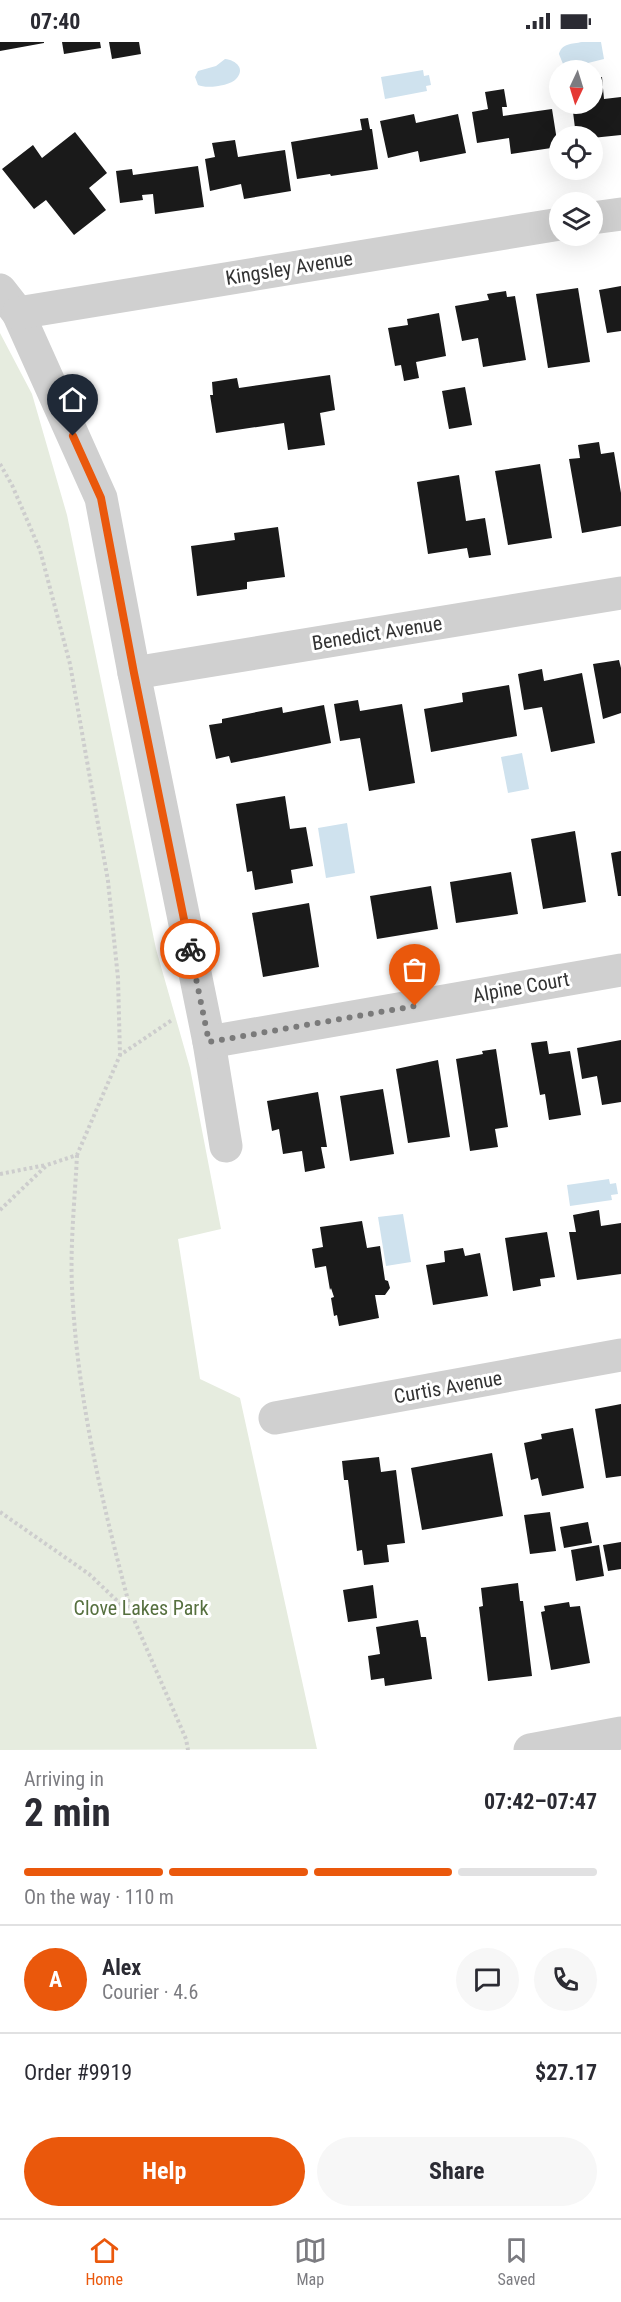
<!DOCTYPE html>
<html lang="en">
<head>
<meta charset="utf-8">
<style>
  body { margin:0; font-family:"Roboto Condensed",sans-serif; background:#f7f7f7; color:#2b2b33; height:100vh; display:flex; flex-direction:column; font-size:22px; white-space:nowrap }
  * { box-sizing:border-box; margin:0 }
  p { font-size:20px; color:#7c7c81 }
  .icon { flex:none; width:33px; height:33px; fill:none; stroke:currentColor; stroke-width:2; stroke-linecap:round; stroke-linejoin:round }
  .map { position:relative; height:1708px; overflow:hidden }
  .drawer { display:flex; flex-direction:column; background:#fff; flex:1 }
  .drawer>* { flex:none }
  .needle { width:39px; rotate:184deg }
  .buttons { position:absolute; left:549px; top:18px; display:grid; gap:12px }
  .buttons a { display:grid; place-items:center; width:54px; height:54px; border-radius:50%; background:#fff; box-shadow:0 6px 24px #0002; font-size:30px }
  .pin { position:absolute; display:grid; place-items:center; width:51px; height:51px; color:#fff; margin:-62px -26px; border-radius:50% 50% 50% 0; rotate:-45deg; box-shadow:0 0 6px #0007 }
  .pin .icon { rotate:45deg }
  .courier { position:absolute; display:grid; place-items:center; width:60px; height:60px; margin:-30px; border:4px solid #ea580c; border-radius:50%; background:#fff; color:#222; box-shadow:0 2px 8px #0007 }
  .overview em { font-style:normal; font-weight:700 }
  .overview div { display:flex; flex-direction:column-reverse }
  .overview { display:flex; align-items:center; justify-content:space-between; height:102px; padding:0 24px }
  h1 { font-size:39px; font-weight:700; line-height:45px }
  .bar { display:grid; grid-template-columns:repeat(4,1fr); gap:9px 6px; align-content:center; height:72px; padding:0 24px }
  .bar i { height:8px; border-radius:4px; background:#e1e1e2 }
  .bar .selected { background:#ea580c }
  .bar p { grid-column:span 4 }
  .line { display:flex; align-items:center; gap:15px; padding:0 24px; border-top:2px solid #e1e1e2 }
  .line div { flex:1 }
  .round { display:grid; place-items:center; flex:none; width:63px; height:63px; border-radius:32px; background:#f7f7f7 }
  .primary-button { display:flex; gap:12px; margin-top:auto; padding:12px 24px }
  .primary-button a { flex:1; height:69px; border-radius:36px; background:#ea580c; color:#fff; font-size:24px; font-weight:700; line-height:69px; text-align:center }
  .primary-button a+a { background:#f7f7f7; color:#2b2b33 }
  .status { display:flex; justify-content:space-between; align-items:center; height:42px; padding:0 30px; background:#fff; direction:ltr }
  .status svg { height:16px; fill:currentColor }
  .tab-bar { display:flex; justify-content:space-around; align-items:center; height:84px; border-top:2px solid #e1e1e2; background:#fff; font-size:16px; color:#7c7c81 }
  .tab-bar a { display:grid; justify-items:center; gap:3px }
  .tab-bar .selected { color:#ea580c }
  .map>svg:first-child { display:block }
  .green { fill:#e6ecdf }
  .water { fill:#cfe2ee }
  .building { fill:#1a1a1a }
  .lines { fill:none; stroke-linecap:round; stroke-linejoin:round }
  .path { stroke:#cdcdcd; stroke-width:4; stroke-dasharray:3 3; stroke-linecap:butt }
  .minor { stroke:#d0d0d0; stroke-width:33 }
  .done { stroke:#7a7a7a; stroke-width:6; stroke-dasharray:0 10.8 }
  .route { stroke:#ea580c; stroke-width:8 }
  .labels { text-anchor:middle; dominant-baseline:central; stroke-width:6; stroke-linejoin:round; paint-order:stroke }
  .street-label { font-size:20px; fill:#333; stroke:#fff }
  .park-label { font-size:20px; fill:#56703f; stroke:#fff }
</style>
</head>
<body>
<div class="status"><b>07:40</b><svg viewBox="0 0 49 12"><path d="M0 12V9h3v3zM5 12V6h3v6zM10 12V3h3v9zM15 12V0h3v12zM26 1h20v11H26zM47 4h2v5h-2z"/></svg></div>
<div class="map">
<svg width="621" height="1708" viewBox="0 0 621 1708">
  <rect width="100%" height="100%" fill="#fff"/>
  <!-- green -->
  <path class="green" d="M0 291 32 352 67 473 156 907 190 1026 221 1187 178 1197 200 1337 240 1356 317 1707 0 1708Z"/>
  <!-- water -->
  <g class="water">
    <path d="M582 0H601L604 17 572 25 563 22 559 12C562 1 572 2 582 0Z"/>
    <path d="M225 17C236 18 246 27 236 37 230 44 206 47 198 43L195 35 198 29 216 24Z"/>
    <path d="M423 28 424 34 429 33 431 43 426 44 427 49 385 57 381 35Z"/>
    <path d="M522 711 529 747 508 751 501 715Z"/>
    <path d="M347 781 355 831 326 836 318 786Z"/>
    <path d="M609 1137 610 1142 616 1141 618 1152 611 1153 612 1158 570 1164 567 1143Z"/>
    <path d="M403 1172 411 1220 386 1224 378 1175Z"/>
  </g>
  <!-- building -->
  <g class="building">
    <path d="M0 0H44V1L0 9Z"/>
    <path d="M62 0H100L101 6 64 12Z"/>
    <path d="M109 0H139L141 12 112 17Z"/>
    <path d="M602 35 604 57 621 55V93L592 96V94H576L572 62H592V36Z"/>
    <path d="M504 47 507 65H502L503 74 552 67 558 105 511 112 509 96 477 101 472 70 488 67 485 50Z"/>
    <path d="M414 72 416 81 458 72 466 111 420 120 418 109 388 116 380 79Z"/>
    <path d="M368 76 370 87H372L378 127 331 134 330 132 297 137 291 100 362 88 360 77Z"/>
    <path d="M75 90 107 131 89 146 106 168 74 193 46 158 34 167 2 127 33 103 42 116Z"/>
    <path d="M235 98 238 115 285 108 291 149 244 157 241 142 210 149 205 117 215 115 212 101Z"/>
    <path d="M198 124 204 165 155 172 153 152 142 153 143 158 120 161 116 129 132 127 133 133Z"/>
    <path d="M621 244V289L607 291 599 248Z"/>
    <path d="M578 246 590 320 548 326 536 252Z"/>
    <path d="M506 249 507 255 515 254 526 318 483 325 478 296 462 299 455 264 489 258 487 252Z"/>
    <path d="M439 271 446 314 416 320 419 336 404 339 401 323 395 324 388 286 408 283 407 277Z"/>
    <path d="M330 333 335 368 320 371 325 403 288 408 284 381 216 391 210 353H213L212 340 237 336 239 346Z"/>
    <path d="M465 345 472 383 449 387 442 349Z"/>
    <path d="M599 400 601 412 614 410 621 451V484L582 491 569 417 580 416 578 403Z"/>
    <path d="M540 422 552 496 508 503 495 429Z"/>
    <path d="M459 433 466 479 485 476 491 513 469 516 467 506 428 512 417 440Z"/>
    <path d="M278 485 285 535 247 540V547L197 554 191 504 235 498 234 491Z"/>
    <path d="M619 618 621 626V671L603 677 593 622Z"/>
    <path d="M542 627 544 639 582 631 595 701 551 710 542 665 524 668 518 632Z"/>
    <path d="M509 643 517 694 431 710 424 667 463 660 462 651Z"/>
    <path d="M358 658 360 669 402 662 415 741 369 749 360 696 340 699 334 662Z"/>
    <path d="M324 663 331 701 231 721 229 714 216 717 209 683 222 681V677L282 665 283 671Z"/>
    <path d="M285 754 290 787 306 785 313 824 291 828 293 841 255 848 252 829 247 830 236 762Z"/>
    <path d="M575 789 586 860 543 867 531 797Z"/>
    <path d="M621 809V854H618L611 811Z"/>
    <path d="M511 830 518 872 456 881 450 840Z"/>
    <path d="M431 844 438 887 377 897 370 854Z"/>
    <path d="M309 861 319 925 263 935 252 871Z"/>
    <path d="M621 998V1060L602 1063 597 1034 582 1037 577 1006Z"/>
    <path d="M547 999 549 1012 570 1009 581 1073 549 1078 545 1052 540 1053 531 1001Z"/>
    <path d="M496 1007 508 1085 495 1087 498 1105 470 1109 456 1017 483 1012 482 1009Z"/>
    <path d="M438 1018 450 1095 408 1101 396 1027Z"/>
    <path d="M383 1047 394 1112 350 1119 340 1054Z"/>
    <path d="M318 1050 327 1105H321L325 1126 305 1130 302 1109 283 1112 279 1087 272 1089 267 1059Z"/>
    <path d="M599 1168 601 1184 621 1181V1232L577 1238 569 1190H576L573 1173Z"/>
    <path d="M362 1179 367 1206 380 1204 385 1238 388 1239 390 1246 385 1253H375L379 1276 339 1284 337 1273 334 1274 331 1256 334 1255 331 1246 330 1248 326 1224 315 1226 312 1207 323 1205 320 1185Z"/>
    <path d="M547 1190 555 1235 540 1237 541 1244 513 1249 505 1196Z"/>
    <path d="M463 1206 465 1214 480 1211 488 1254 433 1263 426 1223 445 1220 444 1209Z"/>
    <path d="M621 1362V1434L606 1436 595 1367Z"/>
    <path d="M573 1386 584 1446 542 1454 538 1436 531 1438 524 1401 542 1397 541 1392Z"/>
    <path d="M492 1411 503 1474 422 1488 411 1426Z"/>
    <path d="M379 1415 381 1430 396 1428 405 1501 387 1503 389 1520 364 1523 362 1508 357 1509 348 1438H344L342 1419Z"/>
    <path d="M550 1470 556 1509 530 1512 524 1473Z"/>
    <path d="M588 1480 592 1501 564 1506 560 1485Z"/>
    <path d="M621 1500V1527L608 1529 603 1503Z"/>
    <path d="M599 1503 604 1534 576 1539 571 1508Z"/>
    <path d="M518 1541 520 1559H523L532 1634 488 1639 479 1565 483 1564 481 1546Z"/>
    <path d="M373 1543 377 1576 348 1580 343 1548Z"/>
    <path d="M569 1560 570 1565 580 1564 590 1621 551 1628 541 1570 545 1569 544 1564Z"/>
    <path d="M418 1578 421 1595H426L432 1637 385 1644 384 1636 371 1638 368 1614 380 1612 376 1585Z"/>
  </g>
  <g class="lines">
    <!-- path -->
    <g class="path">
      <path d="M0 422 12 443 40 508 70 622 108 839 118 936 120 1013"/>
      <path d="M77 1113C75 1156 70 1201 72 1245 77 1357 103 1465 132 1573"/>
      <path d="M0 1132 46 1123"/>
      <path d="M0 1168 47 1123 77 1113 120 1013 172 978"/>
      <path d="M0 1470 89 1532 132 1573 186 1697 188 1708"/>
    </g>
    <!-- minor -->
    <g class="minor">
      <path d="M592 176 621 172"/>
      <path d="M0 248 18 271 101 456 134 631 209 1000 226 1104"/>
      <path d="M18 271 560 182"/>
      <path d="M134 631 621 551"/>
      <path d="M209 1000 621 928"/>
      <path d="M275 1376 621 1313"/>
      <path d="M530 1708 621 1691"/>
    </g>
  </g>
  <g class="lines">
    <!-- done -->
    <path class="done" d="M190 907 209 1000 415 964"/>
    <!-- route -->
    <path class="route" d="M73 394 101 456 134 631 190 907"/>
  </g>
  <g class="labels">
    <!-- street labels -->
    <g class="street-label">
      <text transform="translate(289 226) rotate(-9)">Kingsley Avenue</text>
      <text transform="translate(377 591) rotate(-9)">Benedict Avenue</text>
      <text transform="translate(521 945) rotate(-10)">Alpine Court</text>
      <text transform="translate(448 1345) rotate(-10)">Curtis Avenue</text>
    </g>
    <!-- park labels -->
    <g class="park-label">
      <text x="141" y="1566">Clove Lakes Park</text>
    </g>
  </g>
</svg>
<div class="buttons">
<a><svg class="needle" viewBox="-14 -14 28 28"><path d="M0-13l5 13h-10z" fill="#e53935"/><path d="M0 13l5-13h-10z" fill="#7c7c81"/></svg></a>
<a><svg class="icon" aria-label="locate" viewBox="0 0 24 24"><circle cx="12" cy="12" r="6"/><path d="M12 2v4M12 18v4M2 12h4M18 12h4"/></svg></a>
<a><svg class="icon" aria-label="layers" viewBox="0 0 24 24"><path d="M12 4l9 5-9 5-9-5zM3 14l9 5 9-5"/></svg></a>
</div>
<div class="pin" style="left:415px;top:964px;background:#ea580c"><svg class="icon" aria-label="bag" viewBox="0 0 24 24"><path d="M5 8h14l-1 12H6zM9 8a3 3 0 0 1 6 0"/></svg></div>
<div class="pin" style="left:73px;top:394px;background:#1f2937"><svg class="icon" aria-label="home" viewBox="0 0 24 24"><path d="M3 11l9-7 9 7M6 9v11h12V9"/></svg></div>
<div class="courier" style="left:190px;top:907px"><svg class="icon" aria-label="bike" viewBox="0 0 24 24"><circle cx="6" cy="16" r="4"/><circle cx="18" cy="16" r="4"/><path d="M6 16l4-8h5l3 8M10 8l3 8H6M13 5h3"/></svg></div>
</div>
<section class="drawer">
<div class="overview"><div><h1>2 min</h1><p>Arriving in</p></div><em>07:42–07:47</em></div>
<div class="bar"><i class="selected"></i><i class="selected"></i><i class="selected"></i><i></i><p>On the way · 110 m</p></div>
<div class="line" style="height:108px"><b class="round" style="background:#ea580c;color:#fff">A</b><div><b>Alex</b><p>Courier · 4.6</p></div><a class="round"><svg class="icon" aria-label="chat" viewBox="0 0 24 24"><path d="M4 5h16v11H9l-5 4z"/></svg></a><a class="round"><svg class="icon" aria-label="phone" viewBox="0 0 24 24"><path d="M5 4h4l2 5-3 2q2 4 5 5l2-3 5 2v4C11 20 4 13 5 4z"/></svg></a></div>
<div class="line" style="height:78px"><div>Order #9919</div><b>$27.17</b></div>
<div class="primary-button"><a>Help</a><a>Share</a></div>
</section>
<nav class="tab-bar">
<a class="selected"><svg class="icon" aria-label="home" viewBox="0 0 24 24"><path d="M3 11l9-7 9 7M6 9v11h12V9"/></svg>Home</a>
<a><svg class="icon" aria-label="map" viewBox="0 0 24 24"><path d="M3 6l6-2 6 2 6-2v14l-6 2-6-2-6 2zM9 4v14M15 6v14"/></svg>Map</a>
<a><svg class="icon" aria-label="saved" viewBox="0 0 24 24"><path d="M7 4h10v16l-5-4-5 4z"/></svg>Saved</a>
</nav>
</body>
</html>
